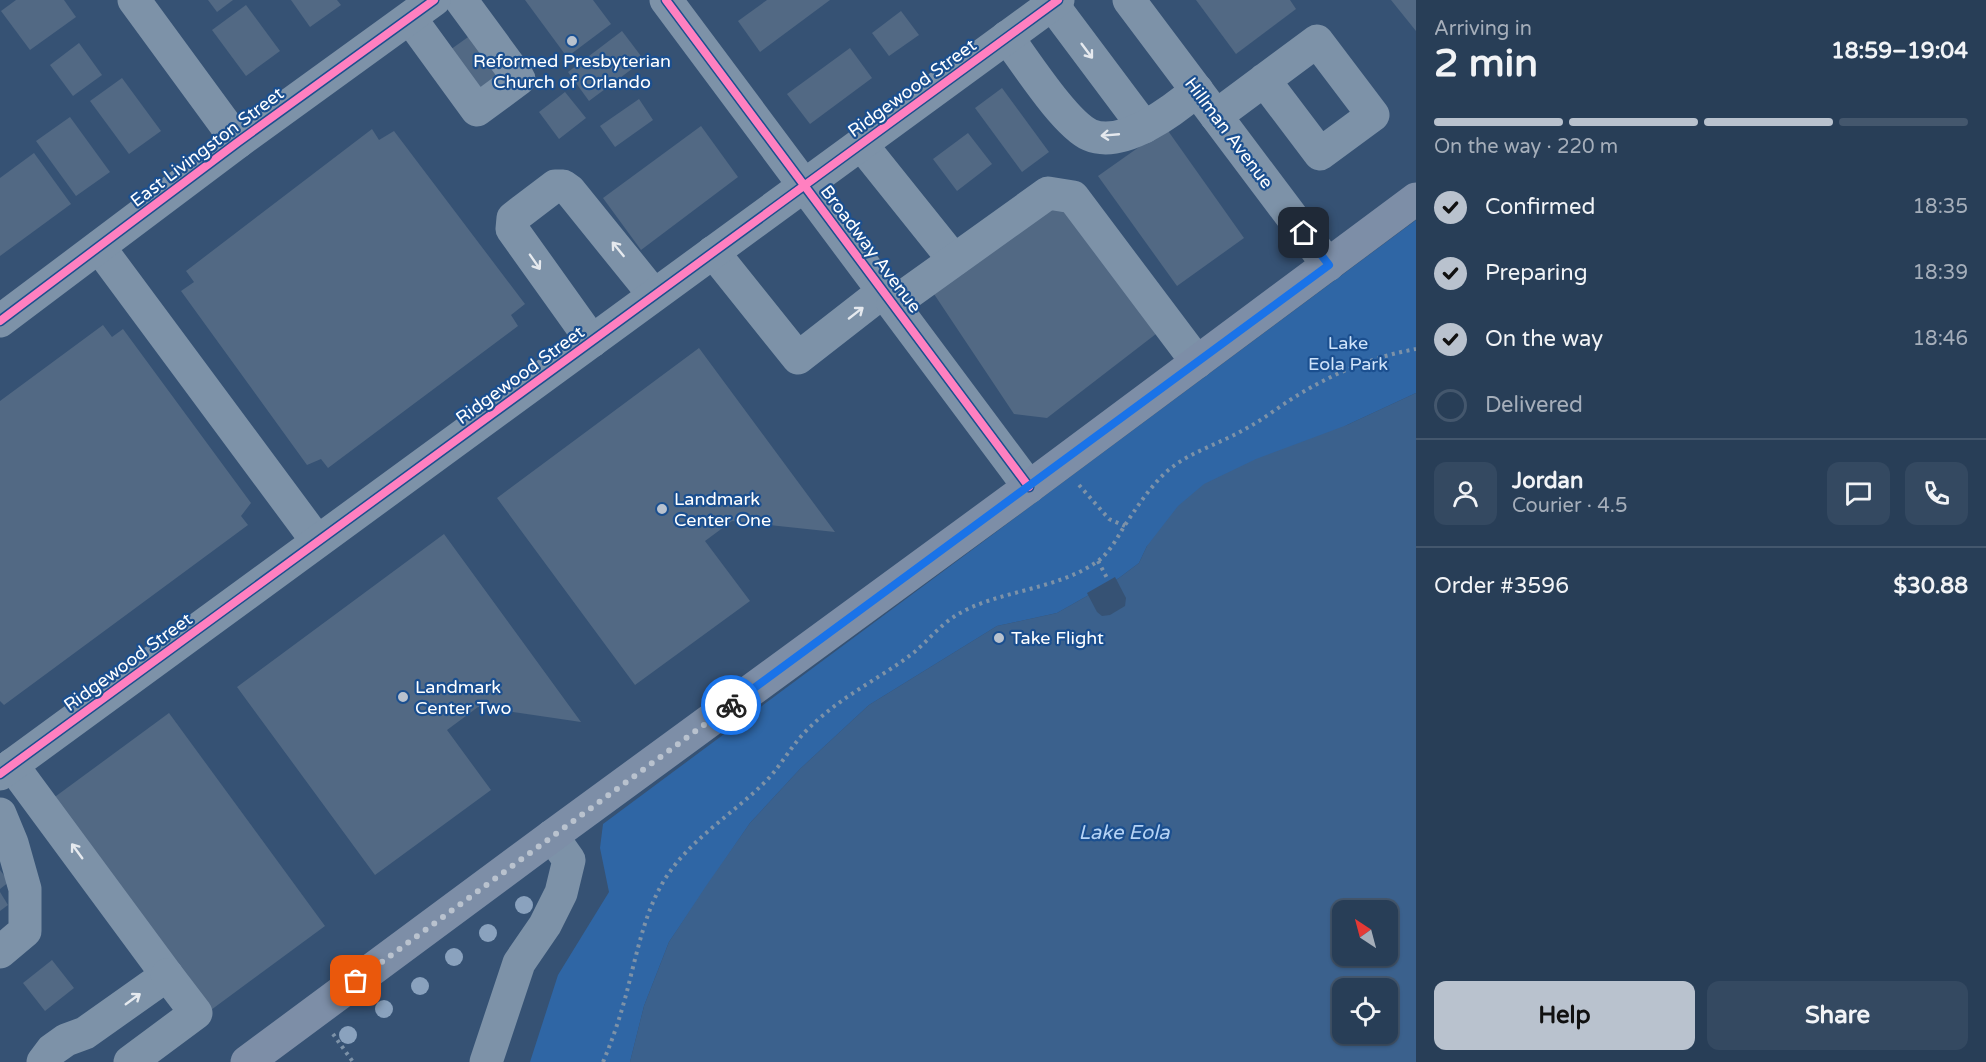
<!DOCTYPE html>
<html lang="en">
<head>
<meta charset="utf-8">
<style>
  body { margin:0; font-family:"Varela Round",sans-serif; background:#344961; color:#f1f3f6; height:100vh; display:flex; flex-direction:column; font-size:22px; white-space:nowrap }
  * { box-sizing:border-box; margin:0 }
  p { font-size:20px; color:#a5aeba }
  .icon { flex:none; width:33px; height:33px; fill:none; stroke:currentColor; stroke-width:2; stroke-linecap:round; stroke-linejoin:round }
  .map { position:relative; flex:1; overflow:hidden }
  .details { display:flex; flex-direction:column; background:#283e57; width:570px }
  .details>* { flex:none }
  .needle { width:39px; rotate:324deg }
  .tools { position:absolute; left:1332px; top:900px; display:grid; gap:12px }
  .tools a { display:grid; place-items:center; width:66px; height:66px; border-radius:12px; background:#283e57; box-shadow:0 2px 4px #0004,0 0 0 2px #44576d; font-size:30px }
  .pin { position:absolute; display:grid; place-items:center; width:51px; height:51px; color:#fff; margin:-26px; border-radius:12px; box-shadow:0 3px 9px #0006 }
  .courier { position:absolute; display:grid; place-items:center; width:60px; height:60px; margin:-30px; border:4px solid #1a73e8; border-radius:50%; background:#fff; color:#222; box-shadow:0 2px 8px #0007 }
  .overview em { font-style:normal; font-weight:800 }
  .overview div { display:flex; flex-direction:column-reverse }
  .overview { display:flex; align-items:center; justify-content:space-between; height:102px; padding:0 18px }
  h1 { font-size:39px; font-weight:800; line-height:45px }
  .bar { display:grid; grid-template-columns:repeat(4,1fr); gap:9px 6px; align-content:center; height:72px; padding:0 18px }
  .bar i { height:8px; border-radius:4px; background:#44576d }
  .bar .selected { background:#b9c2ce }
  .bar p { grid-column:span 4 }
  .line { display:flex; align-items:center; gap:15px; padding:0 18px; border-top:2px solid #44576d }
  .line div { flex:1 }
  .round { display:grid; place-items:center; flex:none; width:63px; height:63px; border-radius:12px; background:#344961 }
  ol { padding:0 18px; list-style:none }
  li { display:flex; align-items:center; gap:18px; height:66px }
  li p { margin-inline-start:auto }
  li .icon { padding:6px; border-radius:50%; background:#b9c2ce; color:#111; stroke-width:4 }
  li:last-child { color:#a5aeba }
  li i { width:33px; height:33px; border:3px solid #44576d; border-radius:50% }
  .primary-button { display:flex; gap:12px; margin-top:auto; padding:12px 18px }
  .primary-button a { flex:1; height:69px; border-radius:12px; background:#b9c2ce; color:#111; font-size:24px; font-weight:800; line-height:69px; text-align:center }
  .primary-button a+a { background:#344961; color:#f1f3f6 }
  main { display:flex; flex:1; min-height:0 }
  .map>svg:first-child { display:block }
  .green { fill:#2f66a5 }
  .water { fill:#3b618d; fill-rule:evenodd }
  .pier { fill:#365274 }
  .building { fill:#526984 }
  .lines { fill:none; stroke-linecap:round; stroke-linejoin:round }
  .path { stroke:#7d92a8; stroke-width:4; stroke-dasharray:3 4.5; stroke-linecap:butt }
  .minor { stroke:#7d92a8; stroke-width:33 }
  .major { stroke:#7d8ea7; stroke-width:33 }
  .cycleway-casing { stroke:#1b4f8f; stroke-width:11 }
  .cycleway { stroke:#ff80c0; stroke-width:8 }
  .tree { fill:#8aa2be }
  .oneway { stroke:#e5e9ee }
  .done { stroke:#b9c2ce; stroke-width:6; stroke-dasharray:0 10.8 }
  .route { stroke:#1a73e8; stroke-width:8 }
  .poi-dot { fill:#b9c2ce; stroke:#1b4f8f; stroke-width:2 }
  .labels { text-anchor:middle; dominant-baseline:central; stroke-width:4.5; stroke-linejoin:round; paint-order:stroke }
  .poi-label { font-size:18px; fill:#fff; stroke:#1b4f8f; text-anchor:start }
  .street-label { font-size:18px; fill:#fff; stroke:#1b4f8f }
  .park-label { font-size:18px; fill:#cfe3fa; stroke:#1b4f8f }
  .water-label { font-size:20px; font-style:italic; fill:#b5d3f5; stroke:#1b4f8f }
</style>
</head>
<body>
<main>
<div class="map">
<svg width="1416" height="1062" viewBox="0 0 1416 1062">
  <rect width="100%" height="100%" fill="#365274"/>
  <!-- green -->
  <path class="green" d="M1416 220V393L1347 425 1147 546 1139 563 1119 578 1057 613 997 626 869 705 800 769 750 823 669 942 644 1006 630 1062H530L558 975 609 892 600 848 603 824Z"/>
  <!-- water -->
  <path class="water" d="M1416 393V1062H630L644 1006 669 942 706 886 750 823 800 769 869 705 997 626 1057 613 1119 578 1139 563 1147 546 1178 506 1204 484 1256 459 1347 425ZM1342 910H1388V956H1342ZM1342 988H1388V1034H1342Z"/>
  <!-- pier -->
  <path class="pier" d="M1115 577 1126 598 1125 606 1110 615 1102 616 1097 612 1087 593Z"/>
  <!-- building -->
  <g class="building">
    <path d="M16 0H64L76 17 30 50 1 11Z"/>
    <path d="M208 0H233L217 12Z"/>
    <path d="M291 0H337L341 5 310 27Z"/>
    <path d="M525 0H593L611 24 567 57Z"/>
    <path d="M767 0H830L760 52 738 21Z"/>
    <path d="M1196 0H1290L1296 9 1236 54Z"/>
    <path d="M1391 0H1416V31Z"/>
    <path d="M246 5 280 51 246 76 212 30Z"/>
    <path d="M901 11 919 35 889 56 872 33Z"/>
    <path d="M622 31 644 60 589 101 568 72Z"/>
    <path d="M471 35 499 74 469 96 440 57Z"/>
    <path d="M79 43 102 75 73 96 50 65Z"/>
    <path d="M850 48 872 78 810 124 787 94Z"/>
    <path d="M122 78 161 131 129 154 90 101Z"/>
    <path d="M1002 88 1049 152 1022 172 975 108Z"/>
    <path d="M565 92 586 118 559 139 539 112Z"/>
    <path d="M639 99 653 120 615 147 600 126Z"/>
    <path d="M70 117 110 172 76 196 36 141Z"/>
    <path d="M701 126 738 177 641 250 603 198Z"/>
    <path d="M1166 128 1244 238 1177 286 1098 176Z"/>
    <path d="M372 129 379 140 394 131 525 304 511 315 518 326 328 468 321 459 307 465 181 291 194 282 186 271Z"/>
    <path d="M968 133 992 164 957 191 933 159Z"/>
    <path d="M34 153 71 204 0 256V178Z"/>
    <path d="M1041 207 1079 211 1165 327 1047 418 1014 414 934 294Z"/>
    <path d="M103 325 112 337 123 329 251 503 241 516 248 525 4 705 0 701V401Z"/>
    <path d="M699 348 835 532 732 521 705 541 750 601 635 685 497 498Z"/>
    <path d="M444 534 581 722 478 707 447 730 491 790 375 875 237 687Z"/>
    <path d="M169 713 325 926 211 1010 52 799Z"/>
    <path d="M0 870 9 882 0 889Z"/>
    <path d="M0 892 8 905 0 911Z"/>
    <path d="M52 960 74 988 45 1011 23 983Z"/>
  </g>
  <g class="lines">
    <!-- path -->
    <g class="path">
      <path d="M1079 485 1109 519 1125 526"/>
      <path d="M1098 561 1107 578"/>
      <path d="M333 1034 353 1062"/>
      <path d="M603 1062C615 1034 624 1005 631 975 639 944 646 912 662 884 686 842 729 817 763 784 780 768 790 747 806 731 839 697 876 681 912 654 927 642 939 626 955 616 996 590 1056 591 1098 561 1110 552 1117 538 1125 525 1137 507 1148 490 1163 475 1185 453 1220 444 1247 428 1262 420 1276 409 1290 400 1329 375 1371 357 1416 349"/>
    </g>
    <!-- minor -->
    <g class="minor">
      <path d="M134 0 238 142"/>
      <path d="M666 0 1029 487"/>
      <path d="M1129 0 1328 265"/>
      <path d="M1052 4 1144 127"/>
      <path d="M410 18 477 110 519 79 461 0"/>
      <path d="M1007 37C1025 61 1065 124 1090 135 1123 149 1174 110 1197 90"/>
      <path d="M1216 116 1317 41 1373 115 1320 154 1264 80"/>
      <path d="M861 144 954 260"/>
      <path d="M99 247 317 541"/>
      <path d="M713 252 798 358 884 291"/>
      <path d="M893 304 1048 193 1073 197 1197 362"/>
      <path d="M0 321 238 142 434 0"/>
      <path d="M592 341 512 229 513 218 555 186H563L570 191 654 295"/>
      <path d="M12 765 167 975 85 1033 66 1040 52 1050 43 1062"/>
      <path d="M0 774 1058 0"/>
      <path d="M0 814 12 843 25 889V931L0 952"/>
      <path d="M130 1062 196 1013 167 975"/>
      <path d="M486 1062 519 963 545 925 561 893 569 860 552 836"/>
    </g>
    <!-- major -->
    <path class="major" d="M247 1062 552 836 1029 487 1416 199"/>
    <!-- cycleway casing -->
    <g class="cycleway-casing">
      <g id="cycleway">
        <path d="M666 0 1029 487"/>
        <path d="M0 321 238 142 434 0"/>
        <path d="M0 774 1058 0"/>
      </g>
    </g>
    <!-- cycleway -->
    <use href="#cycleway" class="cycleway"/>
  </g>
  <!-- trees -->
  <g class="tree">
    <circle cx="524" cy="905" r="9"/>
    <circle cx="488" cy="933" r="9"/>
    <circle cx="454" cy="957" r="9"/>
    <circle cx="420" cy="986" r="9"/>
    <circle cx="384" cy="1009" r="9"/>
    <circle cx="348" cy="1035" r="9"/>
  </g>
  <!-- one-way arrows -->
  <defs><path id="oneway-shaft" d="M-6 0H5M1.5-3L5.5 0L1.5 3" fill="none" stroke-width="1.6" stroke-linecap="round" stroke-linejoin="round" transform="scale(1.5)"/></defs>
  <g class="oneway">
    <use href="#oneway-shaft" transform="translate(1087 51) rotate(53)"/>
    <use href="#oneway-shaft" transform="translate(1110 135) rotate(175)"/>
    <use href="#oneway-shaft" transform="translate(618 249) rotate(-129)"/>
    <use href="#oneway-shaft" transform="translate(535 262) rotate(55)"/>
    <use href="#oneway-shaft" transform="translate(856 313) rotate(-38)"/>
    <use href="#oneway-shaft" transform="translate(77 851) rotate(-126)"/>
    <use href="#oneway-shaft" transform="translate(133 999) rotate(-36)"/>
  </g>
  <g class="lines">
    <!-- done -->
    <path class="done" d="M356 981 731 705"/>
    <!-- route -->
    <path class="route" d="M731 705 1329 265 1304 233"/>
  </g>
  <!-- markers -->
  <g class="poi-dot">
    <circle cx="572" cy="41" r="6"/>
    <circle cx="662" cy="509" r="6"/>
    <circle cx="999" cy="638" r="6"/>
    <circle cx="403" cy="697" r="6"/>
  </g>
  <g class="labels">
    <!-- poi labels -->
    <g class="poi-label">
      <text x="572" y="61" text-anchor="middle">Reformed Presbyterian<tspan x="572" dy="21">Church of Orlando</tspan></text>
      <text x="674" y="499">Landmark<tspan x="674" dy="21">Center One</tspan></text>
      <text x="1011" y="638">Take Flight</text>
      <text x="415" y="687">Landmark<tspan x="415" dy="21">Center Two</tspan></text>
    </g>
    <!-- street labels -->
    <g class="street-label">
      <text transform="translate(912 88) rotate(-36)">Ridgewood Street</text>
      <text transform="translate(1229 133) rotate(53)">Hillman Avenue</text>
      <text transform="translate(207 147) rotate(-37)">East Livingston Street</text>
      <text transform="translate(871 249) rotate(53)">Broadway Avenue</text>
      <text transform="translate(520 375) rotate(-36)">Ridgewood Street</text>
      <text transform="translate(128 662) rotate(-36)">Ridgewood Street</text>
    </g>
    <!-- park labels -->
    <g class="park-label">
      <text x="1348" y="343">Lake<tspan x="1348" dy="21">Eola Park</tspan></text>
    </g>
    <!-- water labels -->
    <g class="water-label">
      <text x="1124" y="833">Lake Eola</text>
    </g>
  </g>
</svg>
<div class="tools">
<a><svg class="needle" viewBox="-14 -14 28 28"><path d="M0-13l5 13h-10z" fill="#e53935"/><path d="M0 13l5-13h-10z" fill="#a5aeba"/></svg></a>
<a><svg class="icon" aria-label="locate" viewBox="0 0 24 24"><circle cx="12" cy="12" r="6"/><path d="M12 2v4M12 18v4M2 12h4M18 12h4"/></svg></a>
</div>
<div class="pin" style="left:356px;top:981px;background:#ea580c"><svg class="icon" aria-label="bag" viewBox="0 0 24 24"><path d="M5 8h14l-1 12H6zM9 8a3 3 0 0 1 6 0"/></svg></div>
<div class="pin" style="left:1304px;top:233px;background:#1f2937"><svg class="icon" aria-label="home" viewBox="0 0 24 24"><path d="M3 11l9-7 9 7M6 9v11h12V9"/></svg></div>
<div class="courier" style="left:731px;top:705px"><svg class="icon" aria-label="bike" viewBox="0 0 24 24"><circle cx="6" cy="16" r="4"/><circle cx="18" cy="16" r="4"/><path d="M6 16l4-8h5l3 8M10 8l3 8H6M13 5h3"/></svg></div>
</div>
<section class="details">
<div class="overview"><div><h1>2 min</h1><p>Arriving in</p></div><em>18:59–19:04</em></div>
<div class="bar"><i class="selected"></i><i class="selected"></i><i class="selected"></i><i></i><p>On the way · 220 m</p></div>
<ol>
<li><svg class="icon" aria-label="check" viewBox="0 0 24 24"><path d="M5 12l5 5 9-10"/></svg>Confirmed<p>18:35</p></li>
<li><svg class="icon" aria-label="check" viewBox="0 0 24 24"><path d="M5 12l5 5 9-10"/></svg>Preparing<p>18:39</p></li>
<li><svg class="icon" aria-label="check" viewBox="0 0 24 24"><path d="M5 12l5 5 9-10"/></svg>On the way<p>18:46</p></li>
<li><i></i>Delivered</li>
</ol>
<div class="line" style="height:108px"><a class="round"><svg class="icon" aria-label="person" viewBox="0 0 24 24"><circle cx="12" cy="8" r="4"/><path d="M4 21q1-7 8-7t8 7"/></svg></a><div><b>Jordan</b><p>Courier · 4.5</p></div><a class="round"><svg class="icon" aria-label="chat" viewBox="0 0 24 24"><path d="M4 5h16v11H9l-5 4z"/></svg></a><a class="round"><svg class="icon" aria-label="phone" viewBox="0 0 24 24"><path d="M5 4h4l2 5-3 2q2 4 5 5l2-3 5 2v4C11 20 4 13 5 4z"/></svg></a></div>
<div class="line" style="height:78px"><div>Order #3596</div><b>$30.88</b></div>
<div class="primary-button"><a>Help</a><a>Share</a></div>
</section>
</main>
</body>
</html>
